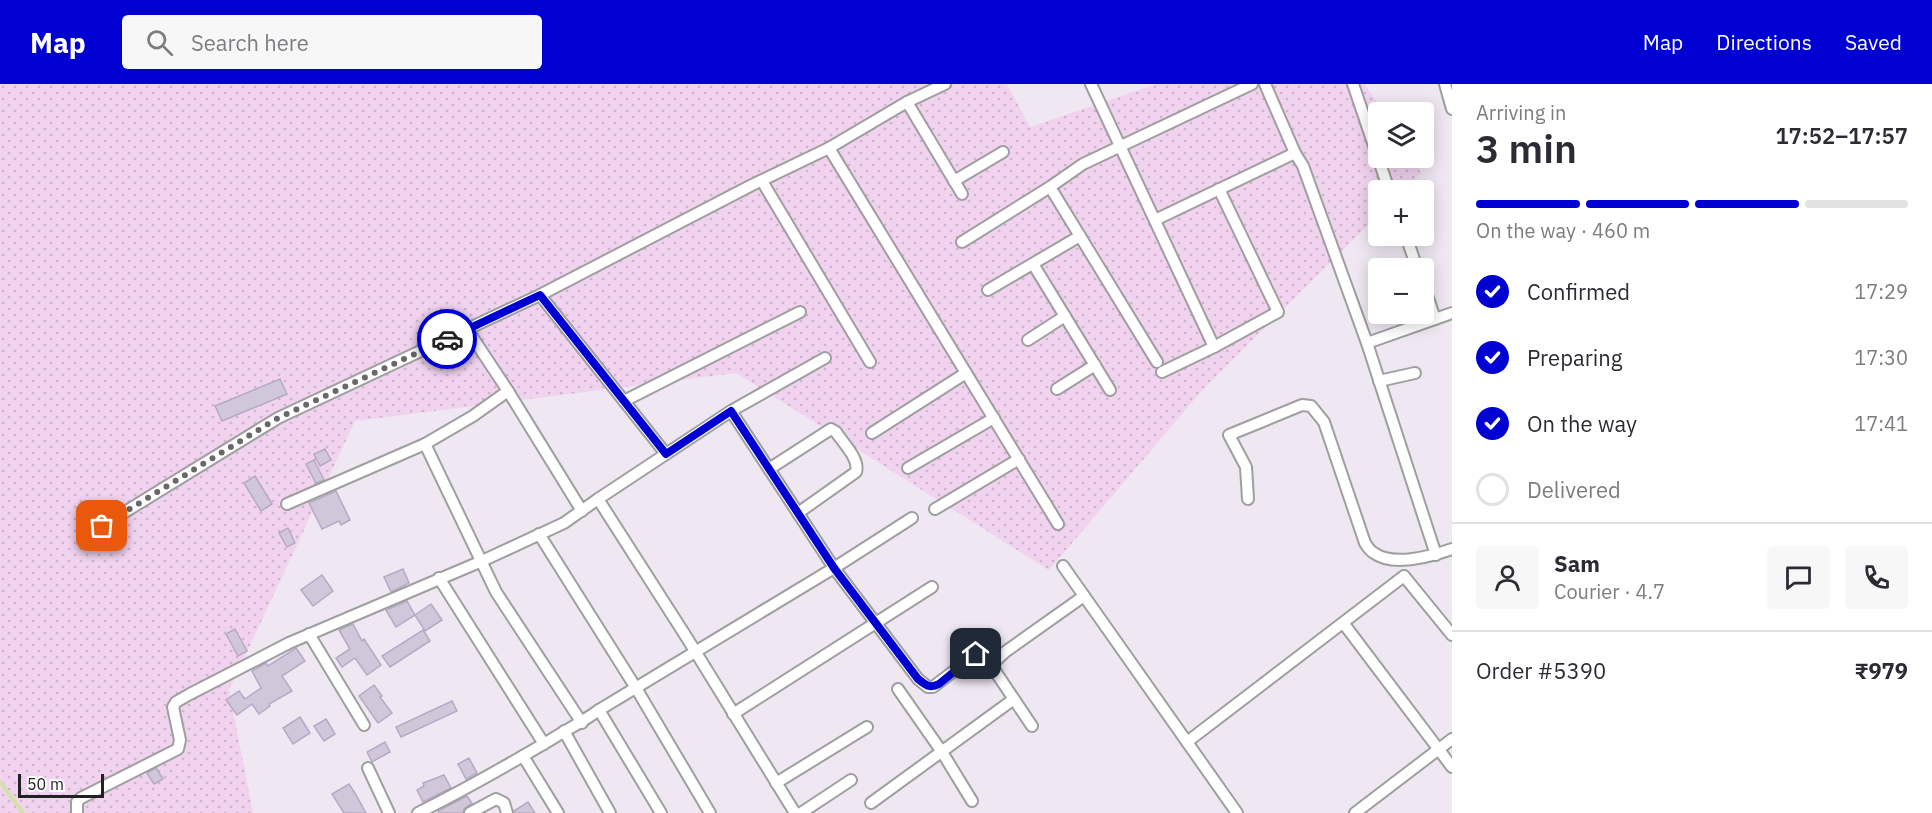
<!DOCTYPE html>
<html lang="en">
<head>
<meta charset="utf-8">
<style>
  body { margin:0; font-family:"IBM Plex Sans",sans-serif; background:#f7f7f7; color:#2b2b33; height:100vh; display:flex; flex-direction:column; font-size:22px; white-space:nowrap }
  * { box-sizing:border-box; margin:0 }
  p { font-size:20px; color:#7c7c81 }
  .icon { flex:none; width:33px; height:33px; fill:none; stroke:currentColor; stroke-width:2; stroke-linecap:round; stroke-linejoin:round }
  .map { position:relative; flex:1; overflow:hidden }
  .panel { display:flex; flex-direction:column; background:#fff; width:480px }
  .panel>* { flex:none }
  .controls { position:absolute; left:1368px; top:18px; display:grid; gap:12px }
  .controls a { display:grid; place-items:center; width:66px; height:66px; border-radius:6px; background:#fff; box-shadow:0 3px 15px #0003; font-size:30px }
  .scale { position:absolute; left:18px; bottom:15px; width:86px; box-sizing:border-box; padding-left:6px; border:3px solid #222; border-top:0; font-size:16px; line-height:21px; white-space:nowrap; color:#222; -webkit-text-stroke:4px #fff; paint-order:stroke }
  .pin { position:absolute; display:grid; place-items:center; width:51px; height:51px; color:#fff; margin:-26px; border-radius:12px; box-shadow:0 3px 9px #0006 }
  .courier { position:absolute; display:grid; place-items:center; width:60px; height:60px; margin:-30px; border:4px solid #0100d3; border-radius:50%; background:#fff; color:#222; box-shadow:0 2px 8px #0007 }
  .head em { font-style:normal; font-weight:600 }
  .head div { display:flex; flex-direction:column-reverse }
  .head { display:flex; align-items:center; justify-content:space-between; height:102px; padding:0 24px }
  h1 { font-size:39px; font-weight:600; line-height:45px }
  .bar { display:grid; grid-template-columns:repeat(4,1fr); gap:9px 6px; align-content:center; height:72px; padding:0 24px }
  .bar i { height:8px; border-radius:4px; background:#e1e1e2 }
  .bar .on { background:#0100d3 }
  .bar p { grid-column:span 4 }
  .line { display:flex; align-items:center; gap:15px; padding:0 24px; border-top:2px solid #e1e1e2 }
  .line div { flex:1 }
  .round { display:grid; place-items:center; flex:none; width:63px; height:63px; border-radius:6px; background:#f7f7f7 }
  ol { padding:0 24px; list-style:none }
  li { display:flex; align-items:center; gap:18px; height:66px }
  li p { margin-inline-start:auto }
  li .icon { padding:6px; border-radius:50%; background:#0100d3; color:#fff; stroke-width:4 }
  li:last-child { color:#7c7c81 }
  li i { width:33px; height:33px; border:3px solid #e1e1e2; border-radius:50% }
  header { display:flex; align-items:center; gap:36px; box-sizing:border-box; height:84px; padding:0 30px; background:#0100d3; color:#fff }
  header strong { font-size:28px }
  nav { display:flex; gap:33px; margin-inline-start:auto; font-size:21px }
  .search { width:420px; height:54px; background:#f7f7f7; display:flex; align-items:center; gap:15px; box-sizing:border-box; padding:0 21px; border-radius:6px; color:#7c7c81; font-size:22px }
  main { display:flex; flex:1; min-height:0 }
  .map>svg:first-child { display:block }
  .farmland { fill:url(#farmland-dots) }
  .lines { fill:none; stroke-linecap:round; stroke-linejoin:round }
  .stream { stroke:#d4e1a7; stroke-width:4 }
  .building { fill:#d0c8da; stroke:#b6a9c5; stroke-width:1.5 }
  .street-casing { stroke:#9f9f9f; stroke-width:14 }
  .street { stroke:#fff; stroke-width:10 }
  .done { stroke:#6a676b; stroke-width:6; stroke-dasharray:0 10.8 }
  .route { stroke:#0100d3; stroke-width:8 }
</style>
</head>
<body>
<header>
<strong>Map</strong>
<div class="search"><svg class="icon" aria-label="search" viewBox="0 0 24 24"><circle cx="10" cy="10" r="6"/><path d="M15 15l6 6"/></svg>Search here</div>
<nav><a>Map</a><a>Directions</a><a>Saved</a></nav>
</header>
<main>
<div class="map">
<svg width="1452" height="729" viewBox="0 0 1452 729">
  <defs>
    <pattern id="farmland-dots" width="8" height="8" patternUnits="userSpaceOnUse" patternTransform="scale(1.5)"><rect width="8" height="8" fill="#f1d3ef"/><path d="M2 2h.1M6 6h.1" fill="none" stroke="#ceb5cd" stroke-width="1.8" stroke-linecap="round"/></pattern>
  </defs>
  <rect width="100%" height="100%" fill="#efe8f2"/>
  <!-- farmland -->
  <path class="farmland" d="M0 0H1007L1030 43 1156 0H1365L1383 28H1378V74H1412L1421 89 1403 106H1378V131L1205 303 1049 486 736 289 355 337 229 606 253 729H0Z"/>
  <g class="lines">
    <!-- stream -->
    <path class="stream" d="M0 698 23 729"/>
  </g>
  <!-- building -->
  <g class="building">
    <path d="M280 295 287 310 222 337 215 322Z"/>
    <path d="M325 365 331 376 320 382 314 370Z"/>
    <path d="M314 376 324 396 316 399 306 380Z"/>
    <path d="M255 392 272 420 261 427 244 399Z"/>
    <path d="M336 407 350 436 341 441 339 437 322 445 309 419Z"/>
    <path d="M288 444 295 459 287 463 279 449Z"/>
    <path d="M403 485 409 499 391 508 384 493Z"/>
    <path d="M322 491 333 507 313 522 301 506Z"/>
    <path d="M407 517 415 531 431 520 442 536 425 547 415 531 396 543 386 526Z"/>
    <path d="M353 540 362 557 364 555 381 581 367 591 355 574 342 583 336 574 350 565 339 546Z"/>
    <path d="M235 545 247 567 238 572 226 550Z"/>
    <path d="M423 546 430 557 390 583 382 572Z"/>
    <path d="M296 564 305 577 282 592 292 607 269 620 270 622 259 630 252 620 237 631 226 616 239 607 245 615 261 604 252 587 266 579 268 582Z"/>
    <path d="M374 601 382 612 380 613 392 629 378 639 359 612Z"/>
    <path d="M452 617 457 627 401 653 396 643Z"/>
    <path d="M300 633 310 649 293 660 283 644Z"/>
    <path d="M326 635 335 650 324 657 314 642Z"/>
    <path d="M385 658 390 668 372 678 367 668Z"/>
    <path d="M469 674 477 689 466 695 458 680Z"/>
    <path d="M156 684 163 695 154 700 147 689Z"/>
    <path d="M444 691 451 704 423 718 417 706 424 702 423 699Z"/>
    <path d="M349 700 356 711 366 729H344L332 710Z"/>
    <path d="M467 712 472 719 464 725 463 729H439L438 727Z"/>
    <path d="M528 718 535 729H514V727Z"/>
  </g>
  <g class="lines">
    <!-- street casing -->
    <g class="street-casing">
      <g id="street">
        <path d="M1091 0 1214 263"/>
        <path d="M1265 0 1295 69 1303 82 1367 259 1436 471"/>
        <path d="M1353 0 1389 106"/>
        <path d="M1445 0 1452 25"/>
        <path d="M907 18 962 110"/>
        <path d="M829 64 1058 440"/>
        <path d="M762 97 870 278"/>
        <path d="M954 97 1003 68"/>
        <path d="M1155 136 1295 69"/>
        <path d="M1406 152 1417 184"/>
        <path d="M962 158 1050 103"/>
        <path d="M1033 180 1110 306"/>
        <path d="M1424 202 1435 235"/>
        <path d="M988 206 1080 152"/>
        <path d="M467 245 508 307 582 427"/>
        <path d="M1028 256 1065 232"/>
        <path d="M1367 259 1452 229"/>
        <path d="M1157 278 1050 103 1083 80 1252 0"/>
        <path d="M1162 288 1214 263 1278 228 1219 105"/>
        <path d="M1379 297 1415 289"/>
        <path d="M1057 305 1095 281"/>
        <path d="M624 317 800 228"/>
        <path d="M731 327 834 484 918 595 928 603H933L976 570"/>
        <path d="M872 349 966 289"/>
        <path d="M425 360 496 508 582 639"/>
        <path d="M666 370 731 327 825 274"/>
        <path d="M908 384 994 334"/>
        <path d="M769 385 831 345 836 348C843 359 860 375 856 388L798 429"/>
        <path d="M1248 415 1246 383 1229 351 1302 321 1311 322 1324 338 1365 459C1367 462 1370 467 1374 469 1393 483 1432 472 1452 465"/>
        <path d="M287 420 425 360 473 332 508 307"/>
        <path d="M935 425 1019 375"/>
        <path d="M102 442 278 334 540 211"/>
        <path d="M539 450 636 604 710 729"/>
        <path d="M1063 482 1237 729"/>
        <path d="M439 494 544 660"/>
        <path d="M1344 540 1452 683"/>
        <path d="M309 550 364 641"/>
        <path d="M898 605 942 668 972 717"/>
        <path d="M599 626 661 729"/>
        <path d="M733 630 932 503"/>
        <path d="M1032 642 991 581 1005 568 1084 512"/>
        <path d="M564 647 610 729"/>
        <path d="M1187 658 1404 492 1452 551"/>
        <path d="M523 672 558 729"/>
        <path d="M368 684 389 729"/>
        <path d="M776 699 867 643"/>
        <path d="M871 719 1014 615"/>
        <path d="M77 729V718L81 714 178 665 180 656 173 623 176 618 190 610 289 559 482 477 564 439 598 415"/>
        <path d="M418 729C464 706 508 681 552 655 568 645 584 637 599 626L834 484 912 434"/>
        <path d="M470 729 496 715 504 719 507 729"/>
        <path d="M795 729 687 554 598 415 666 370 540 211 752 101 829 64 907 18 945 0"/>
        <path d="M801 729 851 696"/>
        <path d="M1355 729 1452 655"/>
      </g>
    </g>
    <!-- street -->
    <use href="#street" class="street"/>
  </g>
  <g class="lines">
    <!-- done -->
    <path class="done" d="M102 442 278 334 447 255"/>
    <!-- route -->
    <path class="route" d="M447 255 540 211 666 370 731 327 834 484 918 595C926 601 929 605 939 600L976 570"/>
  </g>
</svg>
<div class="controls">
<a><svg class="icon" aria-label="layers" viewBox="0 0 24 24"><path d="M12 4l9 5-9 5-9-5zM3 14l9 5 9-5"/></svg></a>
<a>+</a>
<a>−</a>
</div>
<div class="scale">50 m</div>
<div class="pin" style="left:102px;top:442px;background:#ea580c"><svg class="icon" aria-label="bag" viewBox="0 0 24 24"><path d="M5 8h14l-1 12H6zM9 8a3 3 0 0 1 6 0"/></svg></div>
<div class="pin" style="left:976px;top:570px;background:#1f2937"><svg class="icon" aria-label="home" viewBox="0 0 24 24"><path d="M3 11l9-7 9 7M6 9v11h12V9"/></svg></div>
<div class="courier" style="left:447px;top:255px"><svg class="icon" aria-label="car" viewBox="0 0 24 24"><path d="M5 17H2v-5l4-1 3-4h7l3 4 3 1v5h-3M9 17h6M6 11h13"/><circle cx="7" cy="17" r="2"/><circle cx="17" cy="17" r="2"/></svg></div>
</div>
<section class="panel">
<div class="head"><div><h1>3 min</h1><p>Arriving in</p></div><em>17:52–17:57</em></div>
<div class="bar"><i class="on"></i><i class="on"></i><i class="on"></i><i></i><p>On the way · 460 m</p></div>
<ol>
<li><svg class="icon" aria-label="check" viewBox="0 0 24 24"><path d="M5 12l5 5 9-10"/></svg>Confirmed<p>17:29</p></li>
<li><svg class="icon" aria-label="check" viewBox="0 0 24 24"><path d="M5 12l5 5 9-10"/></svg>Preparing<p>17:30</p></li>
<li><svg class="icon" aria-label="check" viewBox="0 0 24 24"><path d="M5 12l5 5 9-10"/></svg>On the way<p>17:41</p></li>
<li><i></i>Delivered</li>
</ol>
<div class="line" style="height:108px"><a class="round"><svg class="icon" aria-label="person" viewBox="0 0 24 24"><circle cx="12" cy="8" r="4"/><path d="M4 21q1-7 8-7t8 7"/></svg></a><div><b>Sam</b><p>Courier · 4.7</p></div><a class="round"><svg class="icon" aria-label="chat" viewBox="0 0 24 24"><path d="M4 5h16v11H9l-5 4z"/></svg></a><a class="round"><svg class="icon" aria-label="phone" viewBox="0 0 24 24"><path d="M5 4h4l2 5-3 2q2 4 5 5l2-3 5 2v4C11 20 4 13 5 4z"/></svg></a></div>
<div class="line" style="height:78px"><div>Order #5390</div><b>₹979</b></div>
</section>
</main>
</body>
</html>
